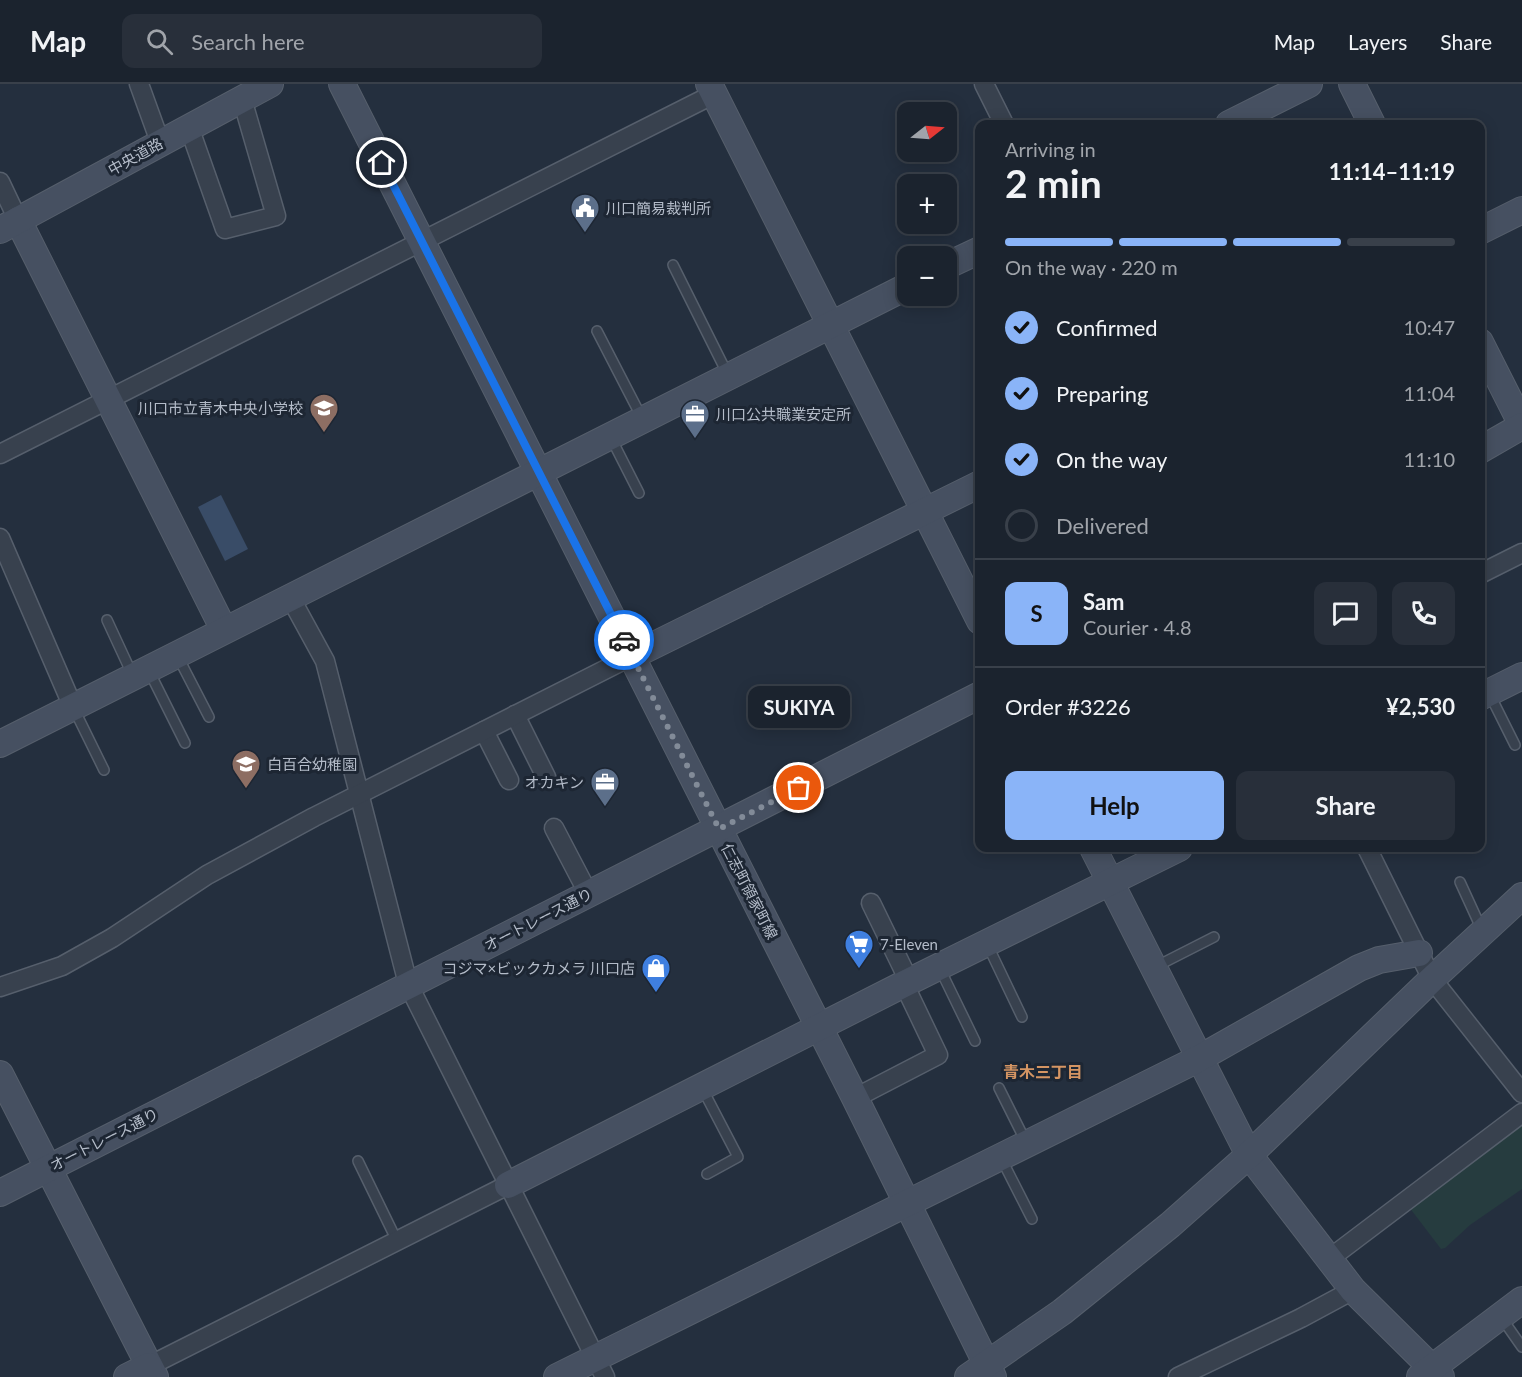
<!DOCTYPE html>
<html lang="en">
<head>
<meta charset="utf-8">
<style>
  body { margin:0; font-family:Lato,"Noto Sans JP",sans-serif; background:#282f3a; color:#f1f3f6; height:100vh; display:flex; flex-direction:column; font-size:22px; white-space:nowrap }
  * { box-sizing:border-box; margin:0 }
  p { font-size:20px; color:#a0a4aa }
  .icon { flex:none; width:33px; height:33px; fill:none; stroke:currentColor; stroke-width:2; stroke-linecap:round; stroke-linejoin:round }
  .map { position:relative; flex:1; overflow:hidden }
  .side { position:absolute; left:975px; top:36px; width:510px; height:732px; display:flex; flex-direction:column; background:#1b232e; border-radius:12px; box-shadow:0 3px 15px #0003,0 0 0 2px #39404a }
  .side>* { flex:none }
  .needle { width:39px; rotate:73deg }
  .tools { position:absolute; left:897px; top:18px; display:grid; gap:12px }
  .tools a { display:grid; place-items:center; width:60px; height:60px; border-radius:12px; background:#1b232e; box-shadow:0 3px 15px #0003,0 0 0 2px #39404a; font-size:30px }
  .pin { position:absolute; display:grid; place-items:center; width:51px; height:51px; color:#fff; margin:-26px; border:3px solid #fff; border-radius:50%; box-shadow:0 2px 6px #0007 }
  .courier { position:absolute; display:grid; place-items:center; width:60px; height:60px; margin:-30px; border:4px solid #1a73e8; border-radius:50%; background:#fff; color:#222; box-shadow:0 2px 8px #0007 }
  .bubble { position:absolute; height:42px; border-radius:12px; background:#1b232e; box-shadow:0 3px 15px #0003,0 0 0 2px #39404a; font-size:20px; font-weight:700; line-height:42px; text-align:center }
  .summary em { font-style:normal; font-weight:700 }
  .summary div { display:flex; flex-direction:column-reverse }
  .summary { display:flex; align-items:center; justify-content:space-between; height:102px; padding:0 30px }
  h1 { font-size:39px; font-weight:700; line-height:45px }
  .bar { display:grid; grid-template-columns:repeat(4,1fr); gap:9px 6px; align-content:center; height:72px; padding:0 30px }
  .bar i { height:8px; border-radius:4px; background:#39404a }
  .bar .on { background:#8ab4f8 }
  .bar p { grid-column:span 4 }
  .line { display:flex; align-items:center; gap:15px; padding:0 30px; border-top:2px solid #39404a }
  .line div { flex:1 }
  .round { display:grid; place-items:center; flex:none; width:63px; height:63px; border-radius:12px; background:#282f3a }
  ol { padding:0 30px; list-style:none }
  li { display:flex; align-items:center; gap:18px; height:66px }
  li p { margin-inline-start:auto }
  li .icon { padding:6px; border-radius:50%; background:#8ab4f8; color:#111; stroke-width:4 }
  li:last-child { color:#a0a4aa }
  li i { width:33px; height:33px; border:3px solid #39404a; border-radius:50% }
  .action { display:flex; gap:12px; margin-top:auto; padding:12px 30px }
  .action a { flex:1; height:69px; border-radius:12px; background:#8ab4f8; color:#111; font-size:24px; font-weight:700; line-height:69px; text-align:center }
  .action a+a { background:#282f3a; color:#f1f3f6 }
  header { display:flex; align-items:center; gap:36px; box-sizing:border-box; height:84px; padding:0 30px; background:#1b232e; border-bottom:2px solid #39404a }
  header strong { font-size:28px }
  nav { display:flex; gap:33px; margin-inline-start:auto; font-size:21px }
  .search { width:420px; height:54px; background:#282f3a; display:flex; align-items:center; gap:15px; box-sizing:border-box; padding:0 21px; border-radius:12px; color:#a0a4aa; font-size:22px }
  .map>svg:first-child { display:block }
  .green { fill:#263c3f }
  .water { fill:#394c67 }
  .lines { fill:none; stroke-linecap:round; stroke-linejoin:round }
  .lane-casing { stroke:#565f6c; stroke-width:12 }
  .street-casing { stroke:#565f6c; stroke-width:21 }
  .secondary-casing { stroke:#565f6c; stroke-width:28 }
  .lane { stroke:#38414e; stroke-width:9 }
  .street { stroke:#38414e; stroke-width:18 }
  .secondary { stroke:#465061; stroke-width:26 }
  .done { stroke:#828b98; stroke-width:6; stroke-dasharray:0 10.8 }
  .route { stroke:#1a73e8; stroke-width:8 }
  .labels { text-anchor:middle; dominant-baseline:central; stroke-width:6; stroke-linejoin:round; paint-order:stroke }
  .street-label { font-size:15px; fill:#b4bcc9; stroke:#1d2633 }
  .poi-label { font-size:15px; fill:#b4bcc9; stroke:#1d2633; text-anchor:start }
  .neighbourhood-label { font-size:16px; font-weight:bold; fill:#d59563; stroke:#1d2633 }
</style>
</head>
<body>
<header>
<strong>Map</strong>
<div class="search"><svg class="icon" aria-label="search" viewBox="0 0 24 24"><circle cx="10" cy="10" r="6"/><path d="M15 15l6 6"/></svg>Search here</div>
<nav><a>Map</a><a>Layers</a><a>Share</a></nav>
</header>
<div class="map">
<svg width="1522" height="1293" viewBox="0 0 1522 1293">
  <rect width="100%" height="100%" fill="#242f3e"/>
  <!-- green -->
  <path class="green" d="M1522 1038V1105L1470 1141 1445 1164 1441 1165 1409 1123 1497 1056C1510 1053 1513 1046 1522 1038Z"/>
  <!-- water -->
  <path class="water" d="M221 411 248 465 225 477 198 423Z"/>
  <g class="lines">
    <!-- lane casing -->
    <g class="lane-casing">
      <g id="lane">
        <path d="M673 181 728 291"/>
        <path d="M597 247 643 336"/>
        <path d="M611 354 639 409"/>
        <path d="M107 536 132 590"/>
        <path d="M178 573 209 633"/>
        <path d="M149 587 185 659"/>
        <path d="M1489 609 1515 661"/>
        <path d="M74 625 104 686"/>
        <path d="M1460 798 1482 846"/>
        <path d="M988 862 1022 933"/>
        <path d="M1157 882 1214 853"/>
        <path d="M940 885 975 957"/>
        <path d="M702 1004 738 1073 707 1090"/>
        <path d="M999 1004 1026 1058"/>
        <path d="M1002 1076 1032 1135"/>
        <path d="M358 1077 397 1157"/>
        <path d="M1501 1233 1522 1263"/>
      </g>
    </g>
    <!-- street casing -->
    <g class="street-casing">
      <g id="street">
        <path d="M139 0 160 58"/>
        <path d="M984 0 1004 40"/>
        <path d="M189 43 225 145 276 132 242 15"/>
        <path d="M0 98 18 136"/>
        <path d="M0 370 714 10"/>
        <path d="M0 454 73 623"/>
        <path d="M1480 490 1522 469"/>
        <path d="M290 513 325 577 408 900 605 1293"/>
        <path d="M515 631 546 693"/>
        <path d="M484 647 509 696"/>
        <path d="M554 744 588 809"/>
        <path d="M1367 764 1432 895 1522 1009"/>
        <path d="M871 819 909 897"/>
        <path d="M0 903 62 882 112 854 207 791 314 733 632 572"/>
        <path d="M855 1014 938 971 904 900"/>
        <path d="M1329 1175 1522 1029"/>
        <path d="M149 1282 508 1101"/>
        <path d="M1178 1293 1301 1234 1353 1206"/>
      </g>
    </g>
    <!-- secondary casing -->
    <g class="secondary-casing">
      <g id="secondary">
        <path d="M342 0 855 1014 993 1293"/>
        <path d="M709 0 980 537"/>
        <path d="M1352 0 1372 40"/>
        <path d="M1229 40 1309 0"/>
        <path d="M18 136 224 546"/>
        <path d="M0 146 270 0"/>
        <path d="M1480 147 1522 126"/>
        <path d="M946 182 980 166"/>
        <path d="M1480 258 1522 341"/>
        <path d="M1480 366 1522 342"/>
        <path d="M632 572 980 400"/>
        <path d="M1480 613 1522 592"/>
        <path d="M0 660 908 202"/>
        <path d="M1093 764 1249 1071 1353 1206 1441 1293"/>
        <path d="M0 990 155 1293"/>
        <path d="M508 1101 904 900 1179 764"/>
        <path d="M0 1109 980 611"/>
        <path d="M127 1293 149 1282"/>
        <path d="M557 1293 1200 974 1359 884 1379 876 1419 869"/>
        <path d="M968 1293 1062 1228 1170 1141 1249 1071 1432 895 1522 812"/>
        <path d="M1420 1293 1522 1216"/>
      </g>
    </g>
    <!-- lane -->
    <use href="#lane" class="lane"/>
    <!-- street -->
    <use href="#street" class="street"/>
    <!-- secondary -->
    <use href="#secondary" class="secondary"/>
  </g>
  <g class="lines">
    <!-- done -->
    <path class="done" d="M624 556 719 745 799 704"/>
    <!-- route -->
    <path class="route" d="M382 79 624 556"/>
  </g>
  <!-- icons -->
  <defs>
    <g id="civic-pin" transform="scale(1.5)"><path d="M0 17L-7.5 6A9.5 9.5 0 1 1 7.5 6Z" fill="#5c6f8a" stroke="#1d2633"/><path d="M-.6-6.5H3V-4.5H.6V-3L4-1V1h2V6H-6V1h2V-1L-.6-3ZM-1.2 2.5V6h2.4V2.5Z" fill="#fff"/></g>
    <g id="school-pin" transform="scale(1.5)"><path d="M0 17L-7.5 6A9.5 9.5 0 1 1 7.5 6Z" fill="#8d6e63" stroke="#1d2633"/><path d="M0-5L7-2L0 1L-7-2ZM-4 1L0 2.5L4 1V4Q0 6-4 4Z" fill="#fff"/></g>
    <g id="office-pin" transform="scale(1.5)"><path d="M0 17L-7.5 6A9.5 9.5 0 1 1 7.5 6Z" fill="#5c6f8a" stroke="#1d2633"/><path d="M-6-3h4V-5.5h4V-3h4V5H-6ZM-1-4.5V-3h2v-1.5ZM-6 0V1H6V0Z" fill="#fff"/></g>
    <g id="supermarket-pin" transform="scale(1.5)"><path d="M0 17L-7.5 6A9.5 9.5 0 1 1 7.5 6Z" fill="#3f7fe0" stroke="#1d2633"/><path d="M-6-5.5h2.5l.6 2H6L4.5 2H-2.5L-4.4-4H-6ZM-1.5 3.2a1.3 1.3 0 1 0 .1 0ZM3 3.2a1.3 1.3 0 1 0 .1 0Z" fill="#fff"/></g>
    <g id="shop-pin" transform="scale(1.5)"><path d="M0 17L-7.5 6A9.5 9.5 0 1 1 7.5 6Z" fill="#3f7fe0" stroke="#1d2633"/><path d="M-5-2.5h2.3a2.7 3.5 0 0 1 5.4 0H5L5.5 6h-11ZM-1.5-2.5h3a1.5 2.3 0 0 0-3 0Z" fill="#fff"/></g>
  </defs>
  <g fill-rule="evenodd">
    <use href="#civic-pin" x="585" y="124"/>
    <use href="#school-pin" x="324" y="324"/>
    <use href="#office-pin" x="695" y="330"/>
    <use href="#school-pin" x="246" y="680"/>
    <use href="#office-pin" x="605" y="698"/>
    <use href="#supermarket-pin" x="859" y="860"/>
    <use href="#shop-pin" x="656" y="884"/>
  </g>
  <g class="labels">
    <!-- street labels -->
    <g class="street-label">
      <text transform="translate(135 72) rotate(-29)">中央道路</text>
      <text transform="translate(750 807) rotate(63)">仁志町領家町線</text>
      <text transform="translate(538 835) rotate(-27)">オートレース通り</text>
      <text transform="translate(104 1055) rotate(-27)">オートレース通り</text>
    </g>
    <!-- poi labels -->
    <g class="poi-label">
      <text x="606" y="124">川口簡易裁判所</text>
      <text x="303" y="324" text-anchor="end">川口市立青木中央小学校</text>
      <text x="716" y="330">川口公共職業安定所</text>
      <text x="267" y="680">白百合幼稚園</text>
      <text x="584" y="698" text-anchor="end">オカキン</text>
      <text x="880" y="860">7-Eleven</text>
      <text x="635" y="884" text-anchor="end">コジマ×ビックカメラ 川口店</text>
    </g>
    <!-- neighbourhood labels -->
    <g class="neighbourhood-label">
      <text x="1043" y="987">青木三丁目</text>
    </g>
  </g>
</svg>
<div class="tools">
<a><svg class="needle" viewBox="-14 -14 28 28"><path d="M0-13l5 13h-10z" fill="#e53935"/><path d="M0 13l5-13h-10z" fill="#a0a4aa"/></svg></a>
<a>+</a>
<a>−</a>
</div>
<div class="pin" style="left:799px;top:704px;background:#ea580c"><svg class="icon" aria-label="bag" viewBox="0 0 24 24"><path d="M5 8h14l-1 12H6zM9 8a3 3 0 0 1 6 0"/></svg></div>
<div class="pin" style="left:382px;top:79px;background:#1f2937"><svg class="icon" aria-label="home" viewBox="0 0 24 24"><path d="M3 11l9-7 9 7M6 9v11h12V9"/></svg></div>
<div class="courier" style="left:624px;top:556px"><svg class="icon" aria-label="car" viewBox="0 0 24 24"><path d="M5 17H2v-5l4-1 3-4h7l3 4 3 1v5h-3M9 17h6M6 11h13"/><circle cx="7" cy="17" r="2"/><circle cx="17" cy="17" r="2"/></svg></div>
<div class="bubble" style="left:748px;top:602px;width:102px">SUKIYA</div>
<section class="side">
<div class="summary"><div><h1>2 min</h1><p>Arriving in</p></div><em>11:14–11:19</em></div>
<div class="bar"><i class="on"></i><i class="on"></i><i class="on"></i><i></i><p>On the way · 220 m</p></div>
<ol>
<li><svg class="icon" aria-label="check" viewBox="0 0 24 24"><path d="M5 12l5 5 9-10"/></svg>Confirmed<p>10:47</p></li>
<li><svg class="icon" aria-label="check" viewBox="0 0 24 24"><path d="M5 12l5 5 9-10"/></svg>Preparing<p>11:04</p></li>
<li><svg class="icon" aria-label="check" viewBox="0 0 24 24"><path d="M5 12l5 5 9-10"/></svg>On the way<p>11:10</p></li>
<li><i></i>Delivered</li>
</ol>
<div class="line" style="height:108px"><b class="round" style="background:#8ab4f8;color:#111">S</b><div><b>Sam</b><p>Courier · 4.8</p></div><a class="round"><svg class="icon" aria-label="chat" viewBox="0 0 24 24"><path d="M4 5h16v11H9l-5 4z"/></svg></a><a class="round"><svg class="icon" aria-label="phone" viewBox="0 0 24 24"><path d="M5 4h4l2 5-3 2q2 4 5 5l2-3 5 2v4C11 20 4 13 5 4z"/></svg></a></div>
<div class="line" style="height:78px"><div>Order #3226</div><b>¥2,530</b></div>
<div class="action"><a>Help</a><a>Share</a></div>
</section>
</div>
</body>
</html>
